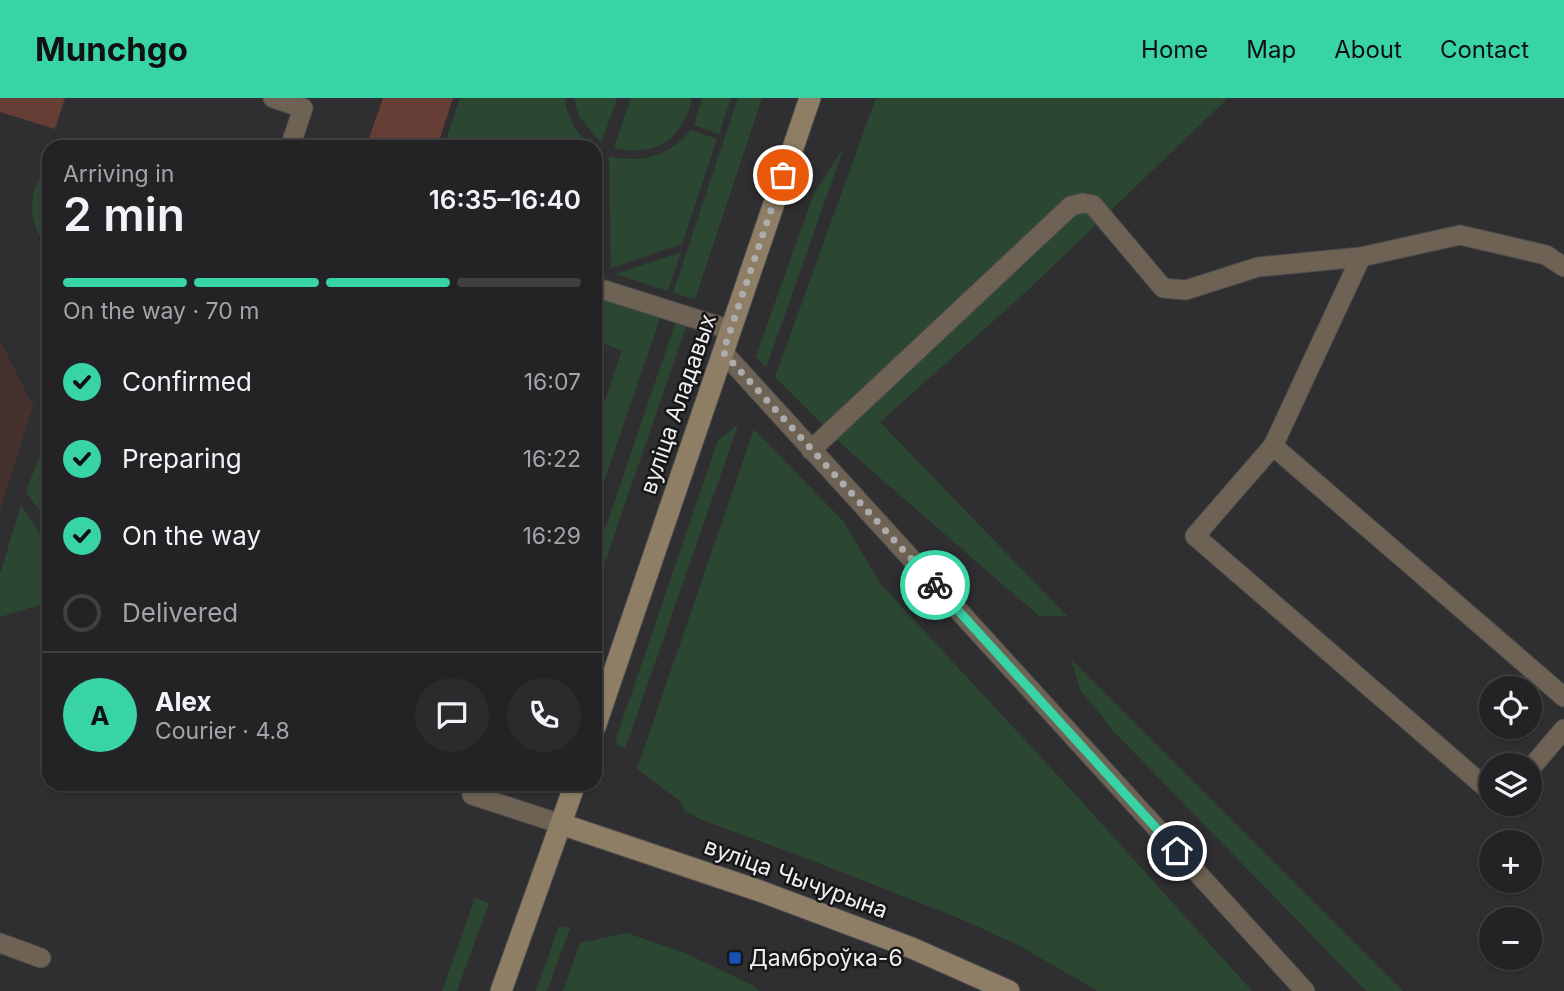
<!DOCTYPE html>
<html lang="en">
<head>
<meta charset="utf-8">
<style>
  body { margin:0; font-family:Inter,sans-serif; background:#2b2b2d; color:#f1f3f6; height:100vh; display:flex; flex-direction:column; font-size:26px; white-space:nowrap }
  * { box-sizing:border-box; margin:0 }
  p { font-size:23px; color:#a3a4a7 }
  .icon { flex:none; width:38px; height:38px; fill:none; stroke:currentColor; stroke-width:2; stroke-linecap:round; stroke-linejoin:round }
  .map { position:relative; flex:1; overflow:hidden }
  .side { position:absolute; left:42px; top:42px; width:560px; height:651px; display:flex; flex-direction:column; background:#232325; border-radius:21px; box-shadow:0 2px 5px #0004,0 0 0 2px #404042 }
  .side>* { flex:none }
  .tools { position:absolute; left:1479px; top:578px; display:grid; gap:14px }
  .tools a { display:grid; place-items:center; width:63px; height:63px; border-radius:50%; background:#232325; box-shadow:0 2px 5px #0004,0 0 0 2px #404042; font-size:35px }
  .pin { position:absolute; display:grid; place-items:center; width:60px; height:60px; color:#fff; margin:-30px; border:4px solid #fff; border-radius:50%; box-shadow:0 2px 7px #0007 }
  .courier { position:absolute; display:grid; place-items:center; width:70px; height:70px; margin:-35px; border:5px solid #38d4a6; border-radius:50%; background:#fff; color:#222; box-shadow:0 2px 9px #0007 }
  .summary em { font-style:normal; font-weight:600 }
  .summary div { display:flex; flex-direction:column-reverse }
  .summary { display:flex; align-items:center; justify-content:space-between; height:119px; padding:0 21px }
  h1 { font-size:46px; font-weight:600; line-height:52px }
  .bar { display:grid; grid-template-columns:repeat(4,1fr); gap:10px 7px; align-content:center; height:84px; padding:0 21px }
  .bar i { height:9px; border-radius:5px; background:#404042 }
  .bar .selected { background:#38d4a6 }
  .bar p { grid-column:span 4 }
  .line { display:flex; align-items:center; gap:18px; padding:0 21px; border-top:2px solid #404042 }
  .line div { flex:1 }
  .round { display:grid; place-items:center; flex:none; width:74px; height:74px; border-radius:37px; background:#2b2b2d }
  ol { padding:0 21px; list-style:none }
  li { display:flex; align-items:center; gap:21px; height:77px }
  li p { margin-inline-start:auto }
  li .icon { padding:7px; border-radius:50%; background:#38d4a6; color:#111; stroke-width:4 }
  li:last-child { color:#a3a4a7 }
  li i { width:38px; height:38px; border:4px solid #404042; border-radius:50% }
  header { display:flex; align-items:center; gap:42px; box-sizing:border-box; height:98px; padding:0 35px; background:#38d4a6; color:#111 }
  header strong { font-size:33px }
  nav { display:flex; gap:38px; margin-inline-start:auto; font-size:24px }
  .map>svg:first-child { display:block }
  .education { fill:#45312d }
  .green { fill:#2b4731 }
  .building { fill:#673e35 }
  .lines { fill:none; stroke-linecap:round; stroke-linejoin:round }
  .lane-casing { stroke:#4a4a4c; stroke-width:21 }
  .secondary-casing { stroke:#4a4a4c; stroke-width:23 }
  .lane { stroke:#6d6253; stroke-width:19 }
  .secondary { stroke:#8f7e66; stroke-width:21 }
  .done { stroke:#acacad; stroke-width:7; stroke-dasharray:0 12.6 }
  .route { stroke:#38d4a6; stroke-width:9 }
  .transit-dot { fill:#1a4fb4; stroke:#171718; stroke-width:2.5 }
  .labels { text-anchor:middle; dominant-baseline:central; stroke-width:5; stroke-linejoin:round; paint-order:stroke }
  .street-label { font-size:23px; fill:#efeff0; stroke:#171718 }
  .poi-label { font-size:23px; fill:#efeff0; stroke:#171718; text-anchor:start }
</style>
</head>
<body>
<header>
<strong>Munchgo</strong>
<nav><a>Home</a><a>Map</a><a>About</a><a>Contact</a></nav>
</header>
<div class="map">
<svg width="1564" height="893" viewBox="0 0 1564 893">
  <rect width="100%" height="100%" fill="#2f2f31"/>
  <!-- education -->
  <path class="education" d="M0 242 33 308 0 413Z"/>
  <!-- green -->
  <g class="green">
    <path d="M460 0H565C567 21 577 37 594 49H444Z"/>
    <path d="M574 0H617L601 45 579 18Z"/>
    <path d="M631 0H692C684 41 654 60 614 50Z"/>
    <path d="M702 0H731L719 36 694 27Z"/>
    <path d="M738 0H762L695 201 673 195Z"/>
    <path d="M876 0H1228L1028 192 880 324 1067 518H1039L848 352 775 279Z"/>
    <path d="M691 32 717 41 682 146 611 170 609 58C642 66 669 58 691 32Z"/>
    <path d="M844 49 766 270 756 258 814 95Z"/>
    <path d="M601 58 603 173 595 171V64Z"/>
    <path d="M49 68V152C28 127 25 92 49 68Z"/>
    <path d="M681 154 668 193 615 176Z"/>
    <path d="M595 198 660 220 595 410V334L622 252 595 243Z"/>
    <path d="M677 220 688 223 595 493V461Z"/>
    <path d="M738 327 625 651 615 644 718 342Z"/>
    <path d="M754 331 844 424 880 485 1074 695 1252 893H1098L1018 847 961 821 803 759 702 722 685 713 681 704 637 671Z"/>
    <path d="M49 341V425L26 394 45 343Z"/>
    <path d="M21 407 49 449V504L0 519V476Z"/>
    <path d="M1071 561 1403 893H1366L1116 636 1080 591Z"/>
    <path d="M475 800 489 805 457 893H442Z"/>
    <path d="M559 828 570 830 547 893H536Z"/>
    <path d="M627 835 685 855 754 888 759 893H563L580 845Z"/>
  </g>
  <!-- building -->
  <g class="building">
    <path d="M0 0H65L55 31 0 14Z"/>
    <path d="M383 0H453L437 49H366Z"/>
  </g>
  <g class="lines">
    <!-- lane casing -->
    <g class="lane-casing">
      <g id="lane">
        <path d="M273 0 303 10 290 49"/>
        <path d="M595 189 731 232"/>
        <path d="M723 254 1305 893"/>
        <path d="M1273 348 1361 159 1460 137 1546 157 1564 169"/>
        <path d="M811 352 1071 108 1083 105 1093 107 1163 190 1186 192 1258 169 1361 159"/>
        <path d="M1530 671 1564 631"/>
        <path d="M1491 694 1195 438 1273 348 1564 599"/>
        <path d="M472 697 561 726"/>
        <path d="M0 845 41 860"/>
      </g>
    </g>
    <!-- secondary casing -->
    <g class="secondary-casing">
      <g id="secondary">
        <path d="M595 629 810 0"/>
        <path d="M561 726 760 793 912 850 1009 893"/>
        <path d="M501 893 575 686"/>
      </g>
    </g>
    <!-- lane -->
    <use href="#lane" class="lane"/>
    <!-- secondary -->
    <use href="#secondary" class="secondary"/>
  </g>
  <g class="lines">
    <!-- done -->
    <path class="done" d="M783 77 723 254 935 487"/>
    <!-- route -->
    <path class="route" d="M935 487 1177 753"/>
  </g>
  <!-- markers -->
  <rect class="transit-dot" x="728" y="853" width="14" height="14" rx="3.5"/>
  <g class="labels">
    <!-- street labels -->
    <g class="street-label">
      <text transform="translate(678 306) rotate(-71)">вуліца Аладавых</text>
      <text transform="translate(796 780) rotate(20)">вуліца Чычурына</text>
    </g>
    <!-- poi labels -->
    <g class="poi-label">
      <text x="749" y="860">Дамброўка-6</text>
    </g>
  </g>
</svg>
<div class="tools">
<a><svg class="icon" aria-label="locate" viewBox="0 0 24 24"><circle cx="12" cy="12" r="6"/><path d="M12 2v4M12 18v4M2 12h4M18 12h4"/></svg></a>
<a><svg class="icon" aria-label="layers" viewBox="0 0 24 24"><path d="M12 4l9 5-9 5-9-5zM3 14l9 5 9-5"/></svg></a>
<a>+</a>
<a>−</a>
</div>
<div class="pin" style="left:783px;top:77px;background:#ea580c"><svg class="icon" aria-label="bag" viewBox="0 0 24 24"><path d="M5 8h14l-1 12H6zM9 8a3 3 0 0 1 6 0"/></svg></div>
<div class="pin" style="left:1177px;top:753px;background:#1f2937"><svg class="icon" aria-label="home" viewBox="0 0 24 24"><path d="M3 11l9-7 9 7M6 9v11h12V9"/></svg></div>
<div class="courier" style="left:935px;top:487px"><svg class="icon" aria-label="bike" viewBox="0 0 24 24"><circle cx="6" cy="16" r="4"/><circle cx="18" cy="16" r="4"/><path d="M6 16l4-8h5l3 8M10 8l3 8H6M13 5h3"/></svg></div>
<section class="side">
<div class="summary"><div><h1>2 min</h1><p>Arriving in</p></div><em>16:35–16:40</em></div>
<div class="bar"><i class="selected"></i><i class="selected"></i><i class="selected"></i><i></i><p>On the way · 70 m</p></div>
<ol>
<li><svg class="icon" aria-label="check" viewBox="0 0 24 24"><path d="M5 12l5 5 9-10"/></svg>Confirmed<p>16:07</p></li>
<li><svg class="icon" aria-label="check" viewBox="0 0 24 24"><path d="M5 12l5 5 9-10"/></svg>Preparing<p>16:22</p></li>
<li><svg class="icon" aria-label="check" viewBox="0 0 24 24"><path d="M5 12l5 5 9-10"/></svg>On the way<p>16:29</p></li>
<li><i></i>Delivered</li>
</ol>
<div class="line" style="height:126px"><b class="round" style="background:#38d4a6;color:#111">A</b><div><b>Alex</b><p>Courier · 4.8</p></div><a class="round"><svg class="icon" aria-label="chat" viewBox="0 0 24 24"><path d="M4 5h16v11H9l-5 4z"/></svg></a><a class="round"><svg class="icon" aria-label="phone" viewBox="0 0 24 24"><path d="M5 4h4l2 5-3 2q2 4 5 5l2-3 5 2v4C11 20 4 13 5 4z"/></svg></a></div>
</section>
</div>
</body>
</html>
